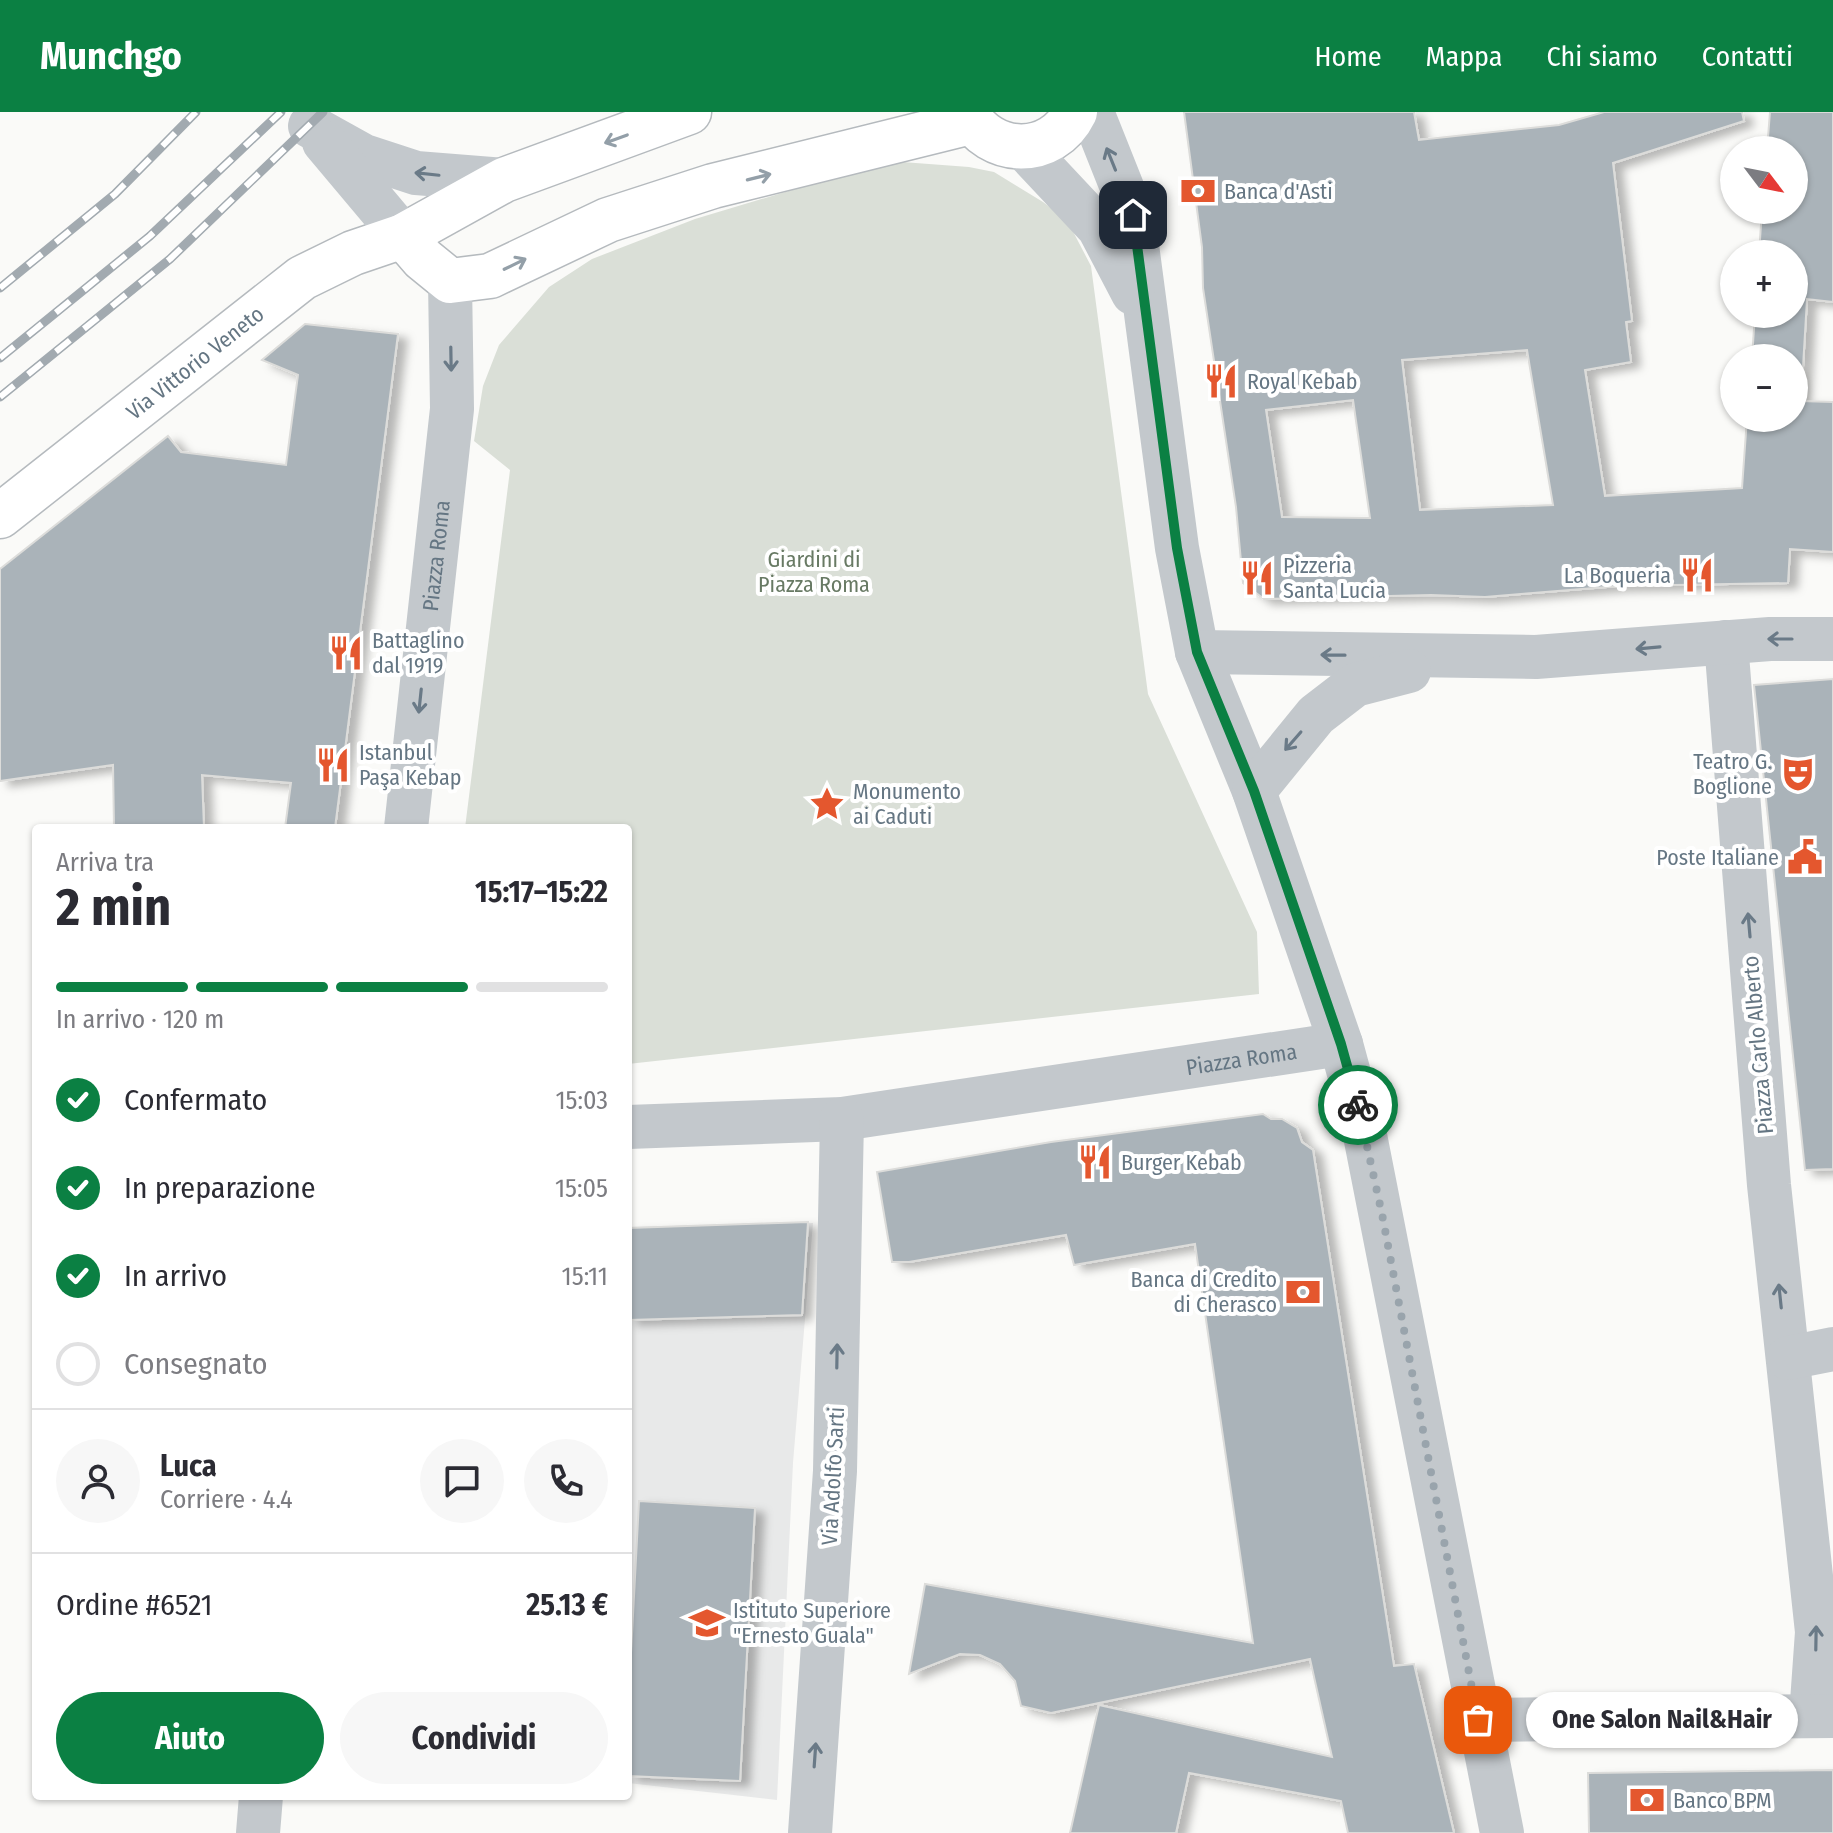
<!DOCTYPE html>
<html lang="it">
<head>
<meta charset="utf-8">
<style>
  body { margin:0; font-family:"Fira Sans Condensed",sans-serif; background:#f7f7f7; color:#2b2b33; height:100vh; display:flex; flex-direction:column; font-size:30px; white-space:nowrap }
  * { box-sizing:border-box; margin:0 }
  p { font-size:26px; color:#7c7c81 }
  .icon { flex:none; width:44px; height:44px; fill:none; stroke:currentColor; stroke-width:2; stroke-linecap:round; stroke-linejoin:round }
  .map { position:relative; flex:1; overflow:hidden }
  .sheet { position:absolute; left:32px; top:712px; width:600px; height:976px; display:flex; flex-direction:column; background:#fff; border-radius:8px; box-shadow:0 2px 6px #0004 }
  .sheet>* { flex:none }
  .needle { width:52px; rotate:122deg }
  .buttons { position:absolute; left:1720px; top:24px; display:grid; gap:16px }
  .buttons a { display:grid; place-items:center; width:88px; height:88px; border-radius:50%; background:#fff; box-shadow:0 2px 6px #0004; font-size:40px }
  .pin { position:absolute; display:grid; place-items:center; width:68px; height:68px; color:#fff; margin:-34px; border-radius:16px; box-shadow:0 4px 12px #0006 }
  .courier { position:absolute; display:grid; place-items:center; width:80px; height:80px; margin:-40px; border:6px solid #0b8043; border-radius:50%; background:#fff; color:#222; box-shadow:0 2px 10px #0007 }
  .bubble { position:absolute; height:56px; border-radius:28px; background:#fff; box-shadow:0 2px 6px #0004; font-size:26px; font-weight:700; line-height:56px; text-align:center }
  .headline em { font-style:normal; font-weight:700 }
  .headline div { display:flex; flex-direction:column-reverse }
  .headline { display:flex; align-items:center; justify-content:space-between; height:136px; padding:0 24px }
  h1 { font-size:52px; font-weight:700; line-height:60px }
  .bar { display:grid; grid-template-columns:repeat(4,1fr); gap:12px 8px; align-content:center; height:96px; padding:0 24px }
  .bar i { height:10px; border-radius:6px; background:#e1e1e2 }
  .bar .current { background:#0b8043 }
  .bar p { grid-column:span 4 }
  .line { display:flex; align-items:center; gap:20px; padding:0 24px; border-top:2px solid #e1e1e2 }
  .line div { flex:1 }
  .round { display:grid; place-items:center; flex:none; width:84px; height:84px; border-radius:42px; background:#f7f7f7 }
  ol { padding:0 24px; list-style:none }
  li { display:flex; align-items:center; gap:24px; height:88px }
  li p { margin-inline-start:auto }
  li .icon { padding:8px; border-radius:50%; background:#0b8043; color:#fff; stroke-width:4 }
  li:last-child { color:#7c7c81 }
  li i { width:44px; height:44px; border:4px solid #e1e1e2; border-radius:50% }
  .action { display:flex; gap:16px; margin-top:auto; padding:16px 24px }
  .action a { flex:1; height:92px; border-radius:48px; background:#0b8043; color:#fff; font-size:32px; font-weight:700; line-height:92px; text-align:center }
  .action a+a { background:#f7f7f7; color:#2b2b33 }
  header { display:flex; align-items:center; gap:48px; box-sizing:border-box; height:112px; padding:0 40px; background:#0b8043; color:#fff }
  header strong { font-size:38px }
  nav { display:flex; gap:44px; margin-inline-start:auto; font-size:28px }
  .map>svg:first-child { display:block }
  .built { fill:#e8e9e9 }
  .green { fill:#dadfd7 }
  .building { fill:#aab3b9; stroke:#dcdcda; stroke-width:2; fill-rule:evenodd; filter:url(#shadow) }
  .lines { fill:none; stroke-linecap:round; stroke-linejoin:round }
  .major-casing { stroke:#b5babe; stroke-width:47 }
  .minor { stroke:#c3c8cc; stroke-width:44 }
  .major { stroke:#fff; stroke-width:44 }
  .rail-casing { stroke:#a2aab0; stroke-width:9 }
  .rail { stroke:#fff; stroke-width:6; stroke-dasharray:18; stroke-linecap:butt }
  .oneway { stroke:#939fa8 }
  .oneway2 { stroke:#6a7a87 }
  .done { stroke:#99a4ac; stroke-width:8; stroke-dasharray:0 14.4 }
  .route { stroke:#0b8043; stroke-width:10 }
  .labels { text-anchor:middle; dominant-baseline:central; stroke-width:8; stroke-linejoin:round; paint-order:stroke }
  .poi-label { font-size:22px; fill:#657683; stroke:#fff; text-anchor:start }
  .street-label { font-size:22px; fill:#657683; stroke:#fff }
  .park-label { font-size:22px; fill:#687a64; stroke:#fff }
</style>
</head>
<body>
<header>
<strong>Munchgo</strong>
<nav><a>Home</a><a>Mappa</a><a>Chi siamo</a><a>Contatti</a></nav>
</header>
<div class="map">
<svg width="1833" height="1721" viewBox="0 0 1833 1721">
  <defs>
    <filter id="shadow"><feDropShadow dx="9" dy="5" stdDeviation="4" flood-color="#0004"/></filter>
  </defs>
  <rect width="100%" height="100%" fill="#fafaf8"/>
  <!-- built -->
  <path class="built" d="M813 1111 793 1351 777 1688 628 1671V1115Z"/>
  <!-- green -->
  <path class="green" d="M889 49 969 55 994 60 1043 90 1067 108 1091 154 1148 582 1257 820 1259 882 628 952V716H465L510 358 474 329 483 274 499 233 549 175 592 147 695 107Z"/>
  <!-- building -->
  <g class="building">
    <path d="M1184 0H1414L1419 28 1559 13 1604 0H1742L1744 9 1613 51 1632 209 1626 210 1631 250 1585 258 1605 384 1742 376 1747 306H1794V246H1752L1755 202H1794V142H1759L1762 98H1794V38H1767L1770 0H1833V190L1807 187 1801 289 1833 290V440L1790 437 1788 471 1619 474 1485 485 1431 483 1264 487 1243 471 1236 395 1203 176 1202 135ZM1527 238 1553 393 1420 398 1402 248ZM1353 288 1370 406 1282 405 1266 298Z"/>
    <path d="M305 212 398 222 335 716H285L291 671 202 663 204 716H114L113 653 0 669V457L168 324 181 340 286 353 298 263 262 248Z"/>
    <path d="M1833 567V1057L1805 1058 1754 573Z"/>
    <path d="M1263 1002 1271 1007H1282L1297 1016 1302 1030 1313 1038 1394 1554 1414 1552 1454 1721H1348L1341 1689 1189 1661 1176 1721H1070L1099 1593 1332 1645 1310 1547 1051 1601 1021 1594 1015 1569 1000 1552 980 1543 960 1542 909 1562 925 1472 1253 1531 1195 1132 1074 1153 1066 1123 909 1150H892L877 1060 1051 1030Z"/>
    <path d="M808 1110 802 1203 628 1208V1116Z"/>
    <path d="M639 1389 755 1396 740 1669 628 1664V1598Z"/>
    <path d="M1833 1658V1721H1589L1588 1661Z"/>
  </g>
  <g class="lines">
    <!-- major casing -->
    <g class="major-casing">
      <g id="major">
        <path d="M966 0C990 45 1052 47 1075 0"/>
        <path d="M403 124 423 147 450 169 490 164 608 108 713 74 971 10"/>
        <path id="s3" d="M0 404 302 166 353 141 403 124 504 68 689 0"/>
      </g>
    </g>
    <!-- minor -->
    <g class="minor">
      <path d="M1092 0 1133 103 1177 436 1197 540 1254 679 1341 932 1363 1013 1502 1721"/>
      <path d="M310 14 364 44 416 61 504 68"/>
      <path d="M324 30 403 124"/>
      <path d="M1024 36 1099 116 1133 181"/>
      <path d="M1726 530 1769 1073 1817 1520 1811 1604"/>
      <path d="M1197 540 1536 545 1770 527H1833"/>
      <path d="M1254 679 1316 603 1355 573 1409 559"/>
      <path id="s1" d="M406 716 452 297 450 169"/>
      <path id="s2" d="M628 1015 842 1007 1341 932"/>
      <path d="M1788 1246 1833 1237"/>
      <path d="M1478 1608 1833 1604"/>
      <path d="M258 1721 261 1684"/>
      <path d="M810 1721 835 1359 842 1007"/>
    </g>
    <!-- major -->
    <use href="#major" class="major"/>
    <!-- rail casing -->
    <g class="rail-casing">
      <g id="rail">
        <path d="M0 176 115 82 196 0"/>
        <path d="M0 246 150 124 281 0"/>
        <path d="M0 285 170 147 323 0"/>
      </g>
    </g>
    <!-- rail -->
    <use href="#rail" class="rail"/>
  </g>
  <!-- one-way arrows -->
  <defs><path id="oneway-shaft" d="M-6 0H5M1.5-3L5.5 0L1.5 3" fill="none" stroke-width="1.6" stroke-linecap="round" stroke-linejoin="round" transform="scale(2)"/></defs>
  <g class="oneway">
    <use href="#oneway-shaft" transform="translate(616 27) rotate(160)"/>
    <use href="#oneway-shaft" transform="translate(759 65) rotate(-14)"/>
    <use href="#oneway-shaft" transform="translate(515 152) rotate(-26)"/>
  </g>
  <g class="oneway2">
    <use href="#oneway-shaft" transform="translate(1111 47) rotate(-112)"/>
    <use href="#oneway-shaft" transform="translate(427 62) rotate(-174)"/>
    <use href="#oneway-shaft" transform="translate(451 247) rotate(89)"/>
    <use href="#oneway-shaft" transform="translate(1780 527) rotate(180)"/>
    <use href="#oneway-shaft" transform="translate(1648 536) rotate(175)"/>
    <use href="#oneway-shaft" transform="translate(1333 543) rotate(-179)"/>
    <use href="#oneway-shaft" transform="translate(420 589) rotate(96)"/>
    <use href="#oneway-shaft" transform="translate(1293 629) rotate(131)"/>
    <use href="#oneway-shaft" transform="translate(1749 813) rotate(-95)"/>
    <use href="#oneway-shaft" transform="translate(1780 1184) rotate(-96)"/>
    <use href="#oneway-shaft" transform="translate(837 1244) rotate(-89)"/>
    <use href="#oneway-shaft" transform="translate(1816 1526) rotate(-89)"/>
    <use href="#oneway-shaft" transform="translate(815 1643) rotate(-86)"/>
  </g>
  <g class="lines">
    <!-- done -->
    <path class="done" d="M1358 993 1382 1102 1478 1608"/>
    <!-- route -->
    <path class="route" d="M1133 103 1177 436 1197 540 1254 679 1341 932 1358 993"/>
  </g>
  <!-- icons -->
  <defs>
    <g id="bank-bare" transform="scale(2.76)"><path d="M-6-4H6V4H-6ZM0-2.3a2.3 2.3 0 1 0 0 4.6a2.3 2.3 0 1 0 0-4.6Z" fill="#e4572e" stroke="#fff" stroke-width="2.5" paint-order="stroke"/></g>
    <g id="restaurant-bare" transform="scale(2.76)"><path d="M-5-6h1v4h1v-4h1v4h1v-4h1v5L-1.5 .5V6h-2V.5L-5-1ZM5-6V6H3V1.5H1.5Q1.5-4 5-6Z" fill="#e4572e" stroke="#fff" stroke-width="2.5" paint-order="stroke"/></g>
    <g id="theatre-bare" transform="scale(2.76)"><path d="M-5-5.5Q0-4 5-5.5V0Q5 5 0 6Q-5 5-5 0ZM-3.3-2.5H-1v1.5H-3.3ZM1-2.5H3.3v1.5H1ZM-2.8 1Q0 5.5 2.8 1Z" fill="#e4572e" stroke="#fff" stroke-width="2.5" paint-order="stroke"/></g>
    <g id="sight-bare" transform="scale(2.76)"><path d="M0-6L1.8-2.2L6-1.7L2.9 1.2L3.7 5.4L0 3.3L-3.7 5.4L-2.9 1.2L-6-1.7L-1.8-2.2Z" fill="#e4572e" stroke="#fff" stroke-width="2.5" paint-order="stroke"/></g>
    <g id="civic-bare" transform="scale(2.76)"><path d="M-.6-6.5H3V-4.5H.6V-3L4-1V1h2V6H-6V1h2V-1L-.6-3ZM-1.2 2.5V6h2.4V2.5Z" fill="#e4572e" stroke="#fff" stroke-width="2.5" paint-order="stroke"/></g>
    <g id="school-bare" transform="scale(2.76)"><path d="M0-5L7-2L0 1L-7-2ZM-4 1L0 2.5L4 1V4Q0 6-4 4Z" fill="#e4572e" stroke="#fff" stroke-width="2.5" paint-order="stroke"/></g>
  </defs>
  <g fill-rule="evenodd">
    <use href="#bank-bare" x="1198" y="79"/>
    <use href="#restaurant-bare" x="1221" y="269"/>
    <use href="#restaurant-bare" x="1697" y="463"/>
    <use href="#restaurant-bare" x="1257" y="466"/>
    <use href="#restaurant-bare" x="346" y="541"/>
    <use href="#restaurant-bare" x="333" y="653"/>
    <use href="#theatre-bare" x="1798" y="662"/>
    <use href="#sight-bare" x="827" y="692"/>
    <use href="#civic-bare" x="1805" y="745"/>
    <use href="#restaurant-bare" x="1095" y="1050"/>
    <use href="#bank-bare" x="1303" y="1180"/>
    <use href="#school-bare" x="707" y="1511"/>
    <use href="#bank-bare" x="1647" y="1688"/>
  </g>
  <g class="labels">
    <!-- poi labels -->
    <g class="poi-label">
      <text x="1224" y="79">Banca d'Asti</text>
      <text x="1247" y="269">Royal Kebab</text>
      <text x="1283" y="453">Pizzeria<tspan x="1283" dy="25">Santa Lucia</tspan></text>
      <text x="1671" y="463" text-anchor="end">La Boqueria</text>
      <text x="372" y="528">Battaglino<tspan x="372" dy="25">dal 1919</tspan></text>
      <text x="359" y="640">Istanbul<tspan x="359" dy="25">Paşa Kebap</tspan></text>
      <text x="1772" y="649" text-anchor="end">Teatro G.<tspan x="1772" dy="25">Boglione</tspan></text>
      <text x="853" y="679">Monumento<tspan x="853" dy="25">ai Caduti</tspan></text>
      <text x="1779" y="745" text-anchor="end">Poste Italiane</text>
      <text x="1121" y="1050">Burger Kebab</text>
      <text x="1277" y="1167" text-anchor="end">Banca di Credito<tspan x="1277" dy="25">di Cherasco</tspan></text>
      <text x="733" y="1498">Istituto Superiore<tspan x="733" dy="25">"Ernesto Guala"</tspan></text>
      <text x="1673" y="1688">Banco BPM</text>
    </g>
    <!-- street labels -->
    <g class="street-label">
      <text stroke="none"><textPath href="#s3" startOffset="248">Via Vittorio Veneto</textPath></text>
      <text stroke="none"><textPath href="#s1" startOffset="274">Piazza Roma</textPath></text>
      <text transform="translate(1758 933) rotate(-95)">Piazza Carlo Alberto</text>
      <text stroke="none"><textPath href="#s2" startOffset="618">Piazza Roma</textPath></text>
      <text transform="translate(833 1364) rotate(-87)">Via Adolfo Sarti</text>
    </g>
    <!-- park labels -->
    <g class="park-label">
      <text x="814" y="447">Giardini di<tspan x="814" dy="25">Piazza Roma</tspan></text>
    </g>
  </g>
</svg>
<div class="buttons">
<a><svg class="needle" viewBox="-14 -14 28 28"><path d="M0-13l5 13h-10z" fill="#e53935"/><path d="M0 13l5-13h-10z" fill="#7c7c81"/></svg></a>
<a>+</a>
<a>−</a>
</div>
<div class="pin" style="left:1478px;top:1608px;background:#ea580c"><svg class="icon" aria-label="bag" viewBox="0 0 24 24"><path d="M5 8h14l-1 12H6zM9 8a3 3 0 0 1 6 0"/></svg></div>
<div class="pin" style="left:1133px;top:103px;background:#1f2937"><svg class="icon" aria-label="home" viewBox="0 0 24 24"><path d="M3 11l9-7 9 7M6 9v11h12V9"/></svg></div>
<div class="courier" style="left:1358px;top:993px"><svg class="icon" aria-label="bike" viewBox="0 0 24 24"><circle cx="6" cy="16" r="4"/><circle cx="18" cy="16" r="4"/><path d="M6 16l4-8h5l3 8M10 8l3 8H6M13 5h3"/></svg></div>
<div class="bubble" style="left:1526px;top:1580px;width:272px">One Salon Nail&amp;Hair</div>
<section class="sheet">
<div class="headline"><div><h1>2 min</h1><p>Arriva tra</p></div><em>15:17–15:22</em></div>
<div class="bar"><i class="current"></i><i class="current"></i><i class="current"></i><i></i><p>In arrivo · 120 m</p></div>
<ol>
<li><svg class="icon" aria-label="check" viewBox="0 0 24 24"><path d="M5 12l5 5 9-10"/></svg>Confermato<p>15:03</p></li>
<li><svg class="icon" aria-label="check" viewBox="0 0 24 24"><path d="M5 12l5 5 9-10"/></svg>In preparazione<p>15:05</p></li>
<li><svg class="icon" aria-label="check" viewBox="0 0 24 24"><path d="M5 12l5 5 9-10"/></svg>In arrivo<p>15:11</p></li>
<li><i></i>Consegnato</li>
</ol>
<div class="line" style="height:144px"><a class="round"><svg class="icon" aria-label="person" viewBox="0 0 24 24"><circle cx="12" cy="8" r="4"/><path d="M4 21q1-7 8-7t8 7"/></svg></a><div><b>Luca</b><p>Corriere · 4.4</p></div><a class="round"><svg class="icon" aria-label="chat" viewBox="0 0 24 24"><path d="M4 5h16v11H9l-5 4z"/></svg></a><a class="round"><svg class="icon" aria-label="phone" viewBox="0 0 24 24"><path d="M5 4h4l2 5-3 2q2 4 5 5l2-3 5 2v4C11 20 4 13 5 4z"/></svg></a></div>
<div class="line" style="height:104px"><div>Ordine #6521</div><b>25.13 €</b></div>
<div class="action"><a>Aiuto</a><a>Condividi</a></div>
</section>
</div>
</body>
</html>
